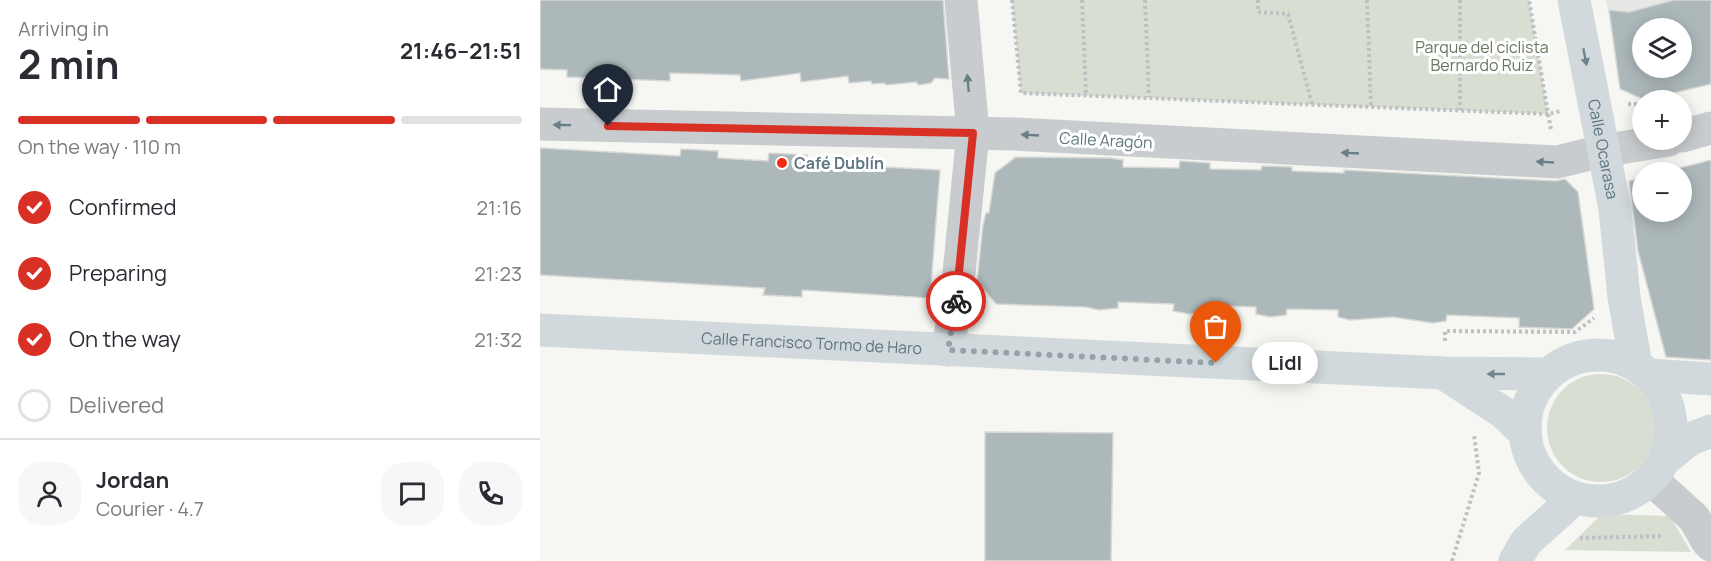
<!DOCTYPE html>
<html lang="en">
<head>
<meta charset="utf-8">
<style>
  body { margin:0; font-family:Manrope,sans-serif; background:#f7f7f7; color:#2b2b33; height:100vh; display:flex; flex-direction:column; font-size:22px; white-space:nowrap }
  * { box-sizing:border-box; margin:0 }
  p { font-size:20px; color:#7c7c81 }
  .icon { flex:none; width:33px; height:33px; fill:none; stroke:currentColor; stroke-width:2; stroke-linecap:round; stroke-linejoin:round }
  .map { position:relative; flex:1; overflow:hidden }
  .side { display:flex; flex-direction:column; background:#fff; width:540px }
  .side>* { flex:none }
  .buttons { position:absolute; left:1092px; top:18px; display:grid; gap:12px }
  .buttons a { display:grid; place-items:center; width:60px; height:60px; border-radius:50%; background:#fff; box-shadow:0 3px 15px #0003; font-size:30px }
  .pin { position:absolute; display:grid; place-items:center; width:51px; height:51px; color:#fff; margin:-62px -26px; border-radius:50% 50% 50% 0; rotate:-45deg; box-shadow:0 0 6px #0007 }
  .pin .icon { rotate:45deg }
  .courier { position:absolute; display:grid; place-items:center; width:60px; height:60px; margin:-30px; border:4px solid #d93025; border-radius:50%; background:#fff; color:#222; box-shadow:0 2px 8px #0007 }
  .bubble { position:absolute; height:42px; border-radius:21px; background:#fff; box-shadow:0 3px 15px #0003; font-size:20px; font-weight:700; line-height:42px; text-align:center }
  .summary em { font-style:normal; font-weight:700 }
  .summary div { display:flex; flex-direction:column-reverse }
  .summary { display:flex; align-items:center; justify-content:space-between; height:102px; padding:0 18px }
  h1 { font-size:39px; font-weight:700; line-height:45px }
  .bar { display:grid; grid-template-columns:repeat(4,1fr); gap:9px 6px; align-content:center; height:72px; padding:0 18px }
  .bar i { height:8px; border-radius:4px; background:#e1e1e2 }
  .bar .active { background:#d93025 }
  .bar p { grid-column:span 4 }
  .line { display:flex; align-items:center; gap:15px; padding:0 18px; border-top:2px solid #e1e1e2 }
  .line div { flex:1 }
  .round { display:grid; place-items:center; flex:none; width:63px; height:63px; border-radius:24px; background:#f7f7f7 }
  ol { padding:0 18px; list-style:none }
  li { display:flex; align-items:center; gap:18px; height:66px }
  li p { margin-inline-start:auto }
  li .icon { padding:6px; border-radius:50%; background:#d93025; color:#fff; stroke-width:4 }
  li:last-child { color:#7c7c81 }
  li i { width:33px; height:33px; border:3px solid #e1e1e2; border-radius:50% }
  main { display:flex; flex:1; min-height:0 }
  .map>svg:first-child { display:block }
  .built { fill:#e7e7e5 }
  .green { fill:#d8dfd2 }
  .building { fill:#adb8bb; stroke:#d7d7d5; stroke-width:1.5; fill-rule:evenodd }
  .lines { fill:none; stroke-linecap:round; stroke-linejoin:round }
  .path { stroke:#bec1c3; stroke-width:4; stroke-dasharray:3 3; stroke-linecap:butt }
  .street { stroke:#c8ccce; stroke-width:33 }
  .secondary { stroke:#d2d9dc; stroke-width:33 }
  .oneway { fill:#6f858e }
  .oneway2 { fill:#697f88 }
  .done { stroke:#93a3a8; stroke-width:6; stroke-dasharray:0 10.8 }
  .route { stroke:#d93025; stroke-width:8 }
  .poi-dot { fill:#f52a13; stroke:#fff; stroke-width:2 }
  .labels { text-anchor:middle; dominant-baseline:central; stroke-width:6; stroke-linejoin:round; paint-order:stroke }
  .park-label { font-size:16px; fill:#66785d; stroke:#fff }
  .street-label { font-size:16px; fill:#5e7680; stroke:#fff }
  .poi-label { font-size:16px; font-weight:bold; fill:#5e7680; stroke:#fff; text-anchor:start }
</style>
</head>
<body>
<main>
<section class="side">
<div class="summary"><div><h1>2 min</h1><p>Arriving in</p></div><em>21:46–21:51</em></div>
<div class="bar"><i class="active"></i><i class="active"></i><i class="active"></i><i></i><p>On the way · 110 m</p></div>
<ol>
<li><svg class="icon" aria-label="check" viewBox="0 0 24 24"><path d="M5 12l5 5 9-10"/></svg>Confirmed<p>21:16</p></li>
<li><svg class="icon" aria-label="check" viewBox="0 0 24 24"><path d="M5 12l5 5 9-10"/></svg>Preparing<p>21:23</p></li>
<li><svg class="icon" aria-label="check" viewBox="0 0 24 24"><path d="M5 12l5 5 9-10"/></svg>On the way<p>21:32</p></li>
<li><i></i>Delivered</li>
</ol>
<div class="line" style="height:108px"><a class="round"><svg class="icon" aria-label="person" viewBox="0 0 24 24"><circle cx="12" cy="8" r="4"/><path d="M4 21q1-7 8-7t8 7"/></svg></a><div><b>Jordan</b><p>Courier · 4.7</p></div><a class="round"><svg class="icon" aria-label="chat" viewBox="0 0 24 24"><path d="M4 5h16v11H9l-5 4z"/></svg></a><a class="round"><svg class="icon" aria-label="phone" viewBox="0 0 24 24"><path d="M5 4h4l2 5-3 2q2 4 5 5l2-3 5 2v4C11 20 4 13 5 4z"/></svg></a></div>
</section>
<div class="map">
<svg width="1171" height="561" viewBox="0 0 1171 561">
  <rect width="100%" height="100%" fill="#f6f6f2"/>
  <!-- built -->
  <path class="built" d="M1066 0H1145L1070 20Z"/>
  <!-- green -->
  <g class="green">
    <path d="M472 0H989L1008 114 481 93Z"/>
    <circle cx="1061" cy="428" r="54"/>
    <path d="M1062 514 1130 516 1151 552 1025 550Z"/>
  </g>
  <!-- building -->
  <g class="building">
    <path d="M0 0H403L409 79 395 78 391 83 379 85 376 82 346 85 345 83 332 84 331 81 309 83 308 76 261 82 260 73 201 81 200 75 130 73V81L27 77V70L0 69Z"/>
    <path d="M1134 0H1171V84L1105 100 1080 89 1069 10 1089 12ZM1102 28H1142V68H1102Z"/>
    <path d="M0 148 140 156 141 149 178 151V158L228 161 229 153 267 155V163L400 170 390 298 262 290V297L223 295 225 288 0 275Z"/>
    <path d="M476 157 570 158 583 160V167L639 168 640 161 670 163V169L721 170 722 166 752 167V171L804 173V170L1016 181 1025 179 1038 192 1054 309 1032 329 979 327V318L907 315 906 321 893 323 853 317 810 320 798 317V310L747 309 746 315 730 317 716 314V307L664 305V312L649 314 633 311 634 304 578 302V308L559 310 546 307 456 304 437 281 443 225 446 213H449L455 173Z"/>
    <path d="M1171 160V360L1126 357 1098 251 1089 181 1102 178V212H1142V172H1124Z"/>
    <path d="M445 432 573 433 571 561H445Z"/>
  </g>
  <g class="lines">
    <!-- path -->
    <g class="path">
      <path d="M472 0 481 93 1008 114 989 0"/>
      <path d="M542 0 546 94"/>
      <path d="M605 0 609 97"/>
      <path d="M718 0V12L748 14 772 104"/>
      <path d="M827 0 831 106"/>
      <path d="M920 0V110"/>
      <path d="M1088 104H1096L1100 112"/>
      <path d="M1011 129 1008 114 1021 111"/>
      <path d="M905 341V331L1035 332 1054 318"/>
      <path d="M1040 538 1123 536"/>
      <path d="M912 561 939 473 934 434"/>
    </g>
    <!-- street -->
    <g class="street">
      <path d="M0 124 474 134 1017 162 1062 151 1129 140"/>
      <path d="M1142 136 1171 128"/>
      <path d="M408 350 417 293 433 133 421 0"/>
      <path d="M1111 479 1154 518 1167 541 1171 545"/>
    </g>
    <!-- secondary -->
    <g class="secondary">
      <path id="s1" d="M1034 0 1075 209 1084 297 1096 365"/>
      <path id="s2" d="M0 330 903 373 1008 374"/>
      <circle cx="1058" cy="428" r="73"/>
      <path d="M903 373 964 413 984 432"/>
      <path d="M1109 375 1171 379"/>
      <path d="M1125 459 1150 439 1171 431"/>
      <path d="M975 561 986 542 1035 498"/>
    </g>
  </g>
  <!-- one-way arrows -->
  <defs><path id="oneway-solid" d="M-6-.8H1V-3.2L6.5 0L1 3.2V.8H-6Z" transform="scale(1.5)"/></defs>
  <g class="oneway">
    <use href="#oneway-solid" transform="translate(1045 57) rotate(79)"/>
    <use href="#oneway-solid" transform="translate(956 374) rotate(-180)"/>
  </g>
  <g class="oneway2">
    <use href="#oneway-solid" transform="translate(428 83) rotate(-95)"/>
    <use href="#oneway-solid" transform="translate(22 125) rotate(-179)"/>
    <use href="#oneway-solid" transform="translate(490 135) rotate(-177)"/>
    <use href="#oneway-solid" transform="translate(810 153) rotate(-177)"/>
    <use href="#oneway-solid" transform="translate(1005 162) rotate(-177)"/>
  </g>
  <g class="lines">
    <!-- done -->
    <path class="done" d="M416 301 408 350 676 363"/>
    <!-- route -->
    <path class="route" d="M68 126 433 133 416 301"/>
  </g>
  <!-- markers -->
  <circle class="poi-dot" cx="242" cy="163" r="6"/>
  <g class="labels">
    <!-- park labels -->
    <g class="park-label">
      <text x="942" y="47">Parque del ciclista<tspan x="942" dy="18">Bernardo Ruiz</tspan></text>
    </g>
    <!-- street labels -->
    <g class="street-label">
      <text transform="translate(566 140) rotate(3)">Calle Aragón</text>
      <text stroke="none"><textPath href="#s1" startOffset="152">Calle Ocarasa</textPath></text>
      <text stroke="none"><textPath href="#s2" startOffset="272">Calle Francisco Tormo de Haro</textPath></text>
    </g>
    <!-- poi labels -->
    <g class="poi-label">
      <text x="254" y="163">Café Dublín</text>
    </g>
  </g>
</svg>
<div class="buttons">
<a><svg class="icon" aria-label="layers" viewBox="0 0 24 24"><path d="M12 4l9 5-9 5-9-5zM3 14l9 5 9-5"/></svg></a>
<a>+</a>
<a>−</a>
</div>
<div class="pin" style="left:676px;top:363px;background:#ea580c"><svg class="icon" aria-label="bag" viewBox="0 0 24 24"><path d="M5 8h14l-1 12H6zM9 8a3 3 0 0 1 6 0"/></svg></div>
<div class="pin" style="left:68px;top:126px;background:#1f2937"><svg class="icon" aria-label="home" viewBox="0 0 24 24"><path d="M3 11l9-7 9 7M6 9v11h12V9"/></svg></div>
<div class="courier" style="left:416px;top:301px"><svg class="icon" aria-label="bike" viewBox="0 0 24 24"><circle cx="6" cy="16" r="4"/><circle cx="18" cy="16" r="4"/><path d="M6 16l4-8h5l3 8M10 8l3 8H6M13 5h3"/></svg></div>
<div class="bubble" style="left:712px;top:342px;width:66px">Lidl</div>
</div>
</main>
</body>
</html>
